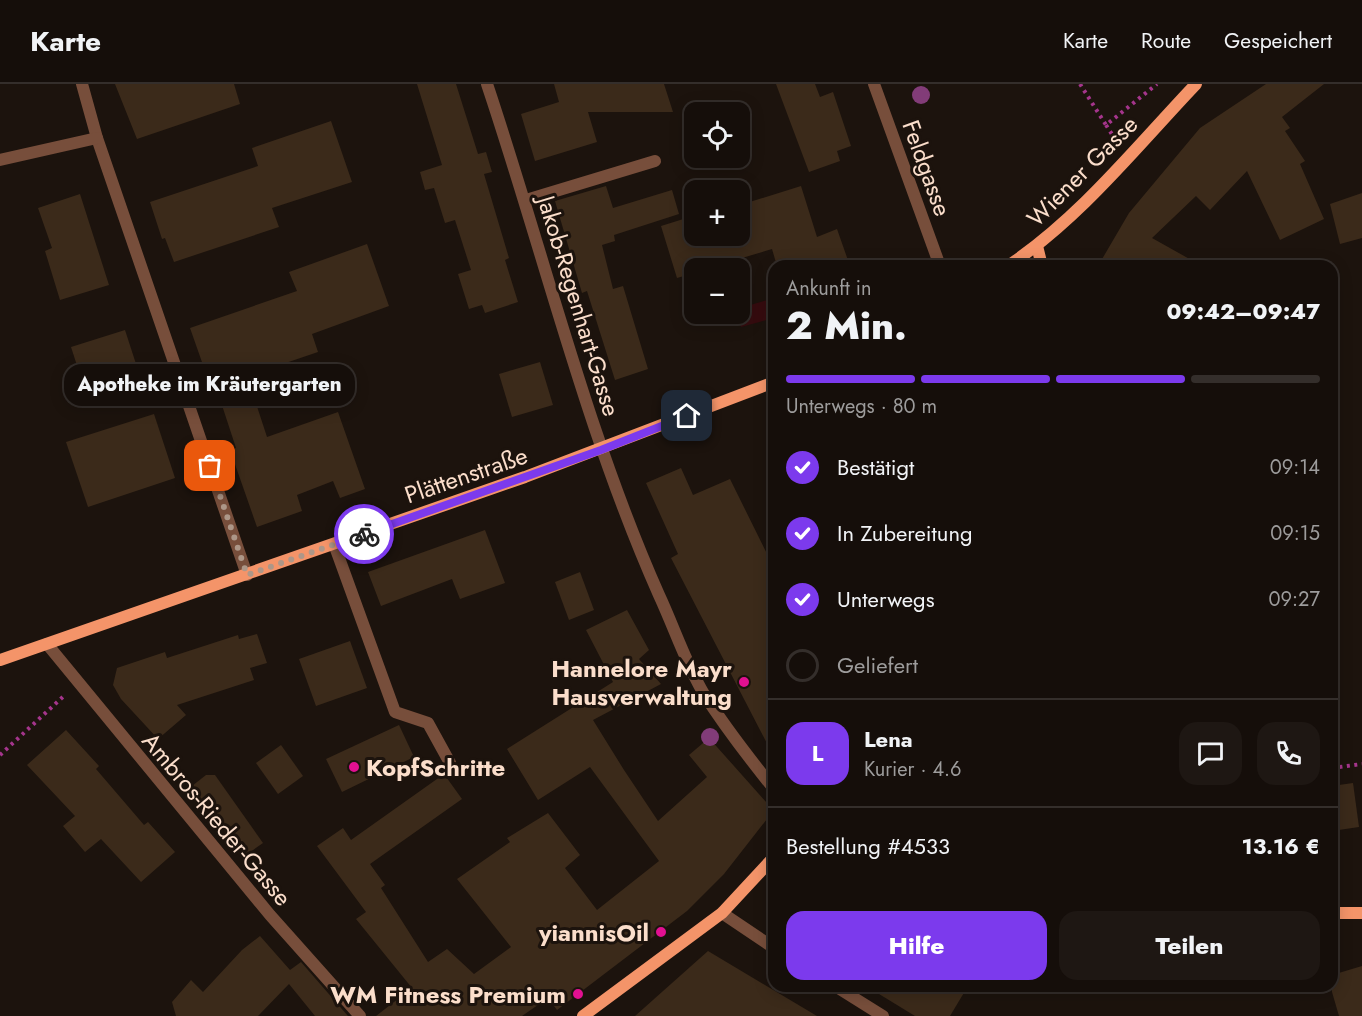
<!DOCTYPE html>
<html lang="de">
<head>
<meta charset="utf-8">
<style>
  body { margin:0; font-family:Jost,sans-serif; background:#1e1713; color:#f1f3f6; height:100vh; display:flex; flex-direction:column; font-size:22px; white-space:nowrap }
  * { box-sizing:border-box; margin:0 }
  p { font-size:20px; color:#9d9c9c }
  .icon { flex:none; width:33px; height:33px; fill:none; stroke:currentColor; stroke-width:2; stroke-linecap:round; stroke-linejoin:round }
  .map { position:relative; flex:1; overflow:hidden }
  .drawer { position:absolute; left:768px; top:176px; width:570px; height:732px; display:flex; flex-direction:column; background:#150e0a; border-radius:18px; box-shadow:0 3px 15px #0003,0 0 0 2px #342e2b }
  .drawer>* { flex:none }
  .tools { position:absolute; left:684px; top:18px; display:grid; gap:12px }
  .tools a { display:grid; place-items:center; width:66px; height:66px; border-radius:12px; background:#150e0a; box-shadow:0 3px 15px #0003,0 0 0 2px #342e2b; font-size:30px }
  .pin { position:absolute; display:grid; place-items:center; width:51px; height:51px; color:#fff; margin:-26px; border-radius:12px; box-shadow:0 3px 9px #0006 }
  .courier { position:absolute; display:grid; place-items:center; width:60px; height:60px; margin:-30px; border:4px solid #7c3aed; border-radius:50%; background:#fff; color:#222; box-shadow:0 2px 8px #0007 }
  .bubble { position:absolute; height:42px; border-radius:18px; background:#150e0a; box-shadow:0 3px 15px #0003,0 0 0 2px #342e2b; font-size:20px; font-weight:800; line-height:42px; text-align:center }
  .head em { font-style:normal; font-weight:800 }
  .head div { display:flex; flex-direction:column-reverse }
  .head { display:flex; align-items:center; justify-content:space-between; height:102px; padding:0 18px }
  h1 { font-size:39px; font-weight:800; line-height:45px }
  .bar { display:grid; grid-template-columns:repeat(4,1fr); gap:9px 6px; align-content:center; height:72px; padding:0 18px }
  .bar i { height:8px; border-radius:4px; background:#342e2b }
  .bar .current { background:#7c3aed }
  .bar p { grid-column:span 4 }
  .line { display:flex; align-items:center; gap:15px; padding:0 18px; border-top:2px solid #342e2b }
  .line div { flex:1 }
  .round { display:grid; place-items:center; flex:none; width:63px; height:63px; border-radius:18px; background:#1e1713 }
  ol { padding:0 18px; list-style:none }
  li { display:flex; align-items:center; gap:18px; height:66px }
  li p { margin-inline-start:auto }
  li .icon { padding:6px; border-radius:50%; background:#7c3aed; color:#fff; stroke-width:4 }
  li:last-child { color:#9d9c9c }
  li i { width:33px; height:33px; border:3px solid #342e2b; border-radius:50% }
  .primary-button { display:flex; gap:12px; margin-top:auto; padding:12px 18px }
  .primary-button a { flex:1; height:69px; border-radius:18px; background:#7c3aed; color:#fff; font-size:24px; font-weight:800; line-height:69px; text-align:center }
  .primary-button a+a { background:#1e1713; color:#f1f3f6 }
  header { display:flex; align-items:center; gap:36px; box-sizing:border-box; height:84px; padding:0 30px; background:#150e0a; border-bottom:2px solid #342e2b }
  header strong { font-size:28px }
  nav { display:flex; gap:33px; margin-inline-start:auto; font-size:21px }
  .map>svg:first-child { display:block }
  .water { fill:#360c0f }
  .building { fill:#3b2a1a }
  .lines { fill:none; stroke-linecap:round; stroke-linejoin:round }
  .path { stroke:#a5358c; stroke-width:4; stroke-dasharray:3 4.5; stroke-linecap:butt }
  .lane { stroke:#774e3b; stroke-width:12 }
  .street { stroke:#774e3b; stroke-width:12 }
  .secondary { stroke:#f49469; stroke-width:12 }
  .tree { fill:#823c78 }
  .done { stroke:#ad9788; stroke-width:6; stroke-dasharray:0 10.8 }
  .route { stroke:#7c3aed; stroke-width:8 }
  .poi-dot { fill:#e21091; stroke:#1c130d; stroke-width:2 }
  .labels { text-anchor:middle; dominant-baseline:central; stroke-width:6; stroke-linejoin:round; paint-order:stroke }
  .street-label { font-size:24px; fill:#fbdecb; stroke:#1c130d }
  .poi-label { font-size:24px; font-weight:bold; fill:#fbdecb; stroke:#1c130d; text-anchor:end }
</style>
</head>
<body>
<header>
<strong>Karte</strong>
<nav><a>Karte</a><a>Route</a><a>Gespeichert</a></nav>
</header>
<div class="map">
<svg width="1362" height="932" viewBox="0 0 1362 932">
  <rect width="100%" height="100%" fill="#1c130d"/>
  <!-- water -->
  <path class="water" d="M771 215 774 234 741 243 737 230 740 224Z"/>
  <!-- building -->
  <g class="building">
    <path d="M115 0H234L240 20 137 55Z"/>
    <path d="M417 0H456L478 70 486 68 492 88 484 90 509 174 505 176 518 218 485 229 482 221 469 225 458 190 471 186 455 136 445 139 434 104 425 106 420 88 442 81Z"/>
    <path d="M554 0H664L673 28H588L597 58 535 77 521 30 559 18Z"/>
    <path d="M776 0H815L820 13 833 8 851 62 837 67 840 77 809 88Z"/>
    <path d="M1266 0H1324L1282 33 1290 44 1285 47 1305 77 1300 80 1324 135 1280 156 1247 87 1210 126 1196 112 1152 154 1202 182H1098L1129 129 1200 44Z"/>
    <path d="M331 37 352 98 272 124 279 143 174 178 165 154 162 155 150 118 258 82 252 64Z"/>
    <path d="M606 102 613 124 672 106 679 130 614 151 615 157 602 161 613 205 623 202 648 285 615 296 587 207 582 209 555 117Z"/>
    <path d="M801 102 817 153 837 145 850 182H777L772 165 709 184H694V189L677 194 661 142 693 132 694 152H740V121Z"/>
    <path d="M1362 109V154L1340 160 1330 120Z"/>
    <path d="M80 110 109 201 60 216 45 167 52 164 38 124Z"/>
    <path d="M367 160 389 222 312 250 318 268 247 292 267 353 338 328 365 405 340 414 333 397 297 411 302 427 257 443 230 366 236 364 216 303 207 279 203 281 190 244 297 207 289 188Z"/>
    <path d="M125 246 137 283 83 300 71 263Z"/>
    <path d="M540 278 553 321 512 333 499 290Z"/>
    <path d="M154 330 175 394 88 423 66 358Z"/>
    <path d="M681 384 693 411 730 395 774 484V673L671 474 678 470 646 399Z"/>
    <path d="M485 446 505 499 460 515 452 495 381 522 368 488Z"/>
    <path d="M580 488 594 526 569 536 555 498Z"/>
    <path d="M627 526 649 566 639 575 661 600 593 636 624 686 658 737 707 693 689 671 709 654 767 719V735L724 790 687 827 557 926 548 914 522 932H376L412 904 356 835 366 828 317 762 343 744 351 756 444 690 462 715 370 780 385 801 381 804 428 878 447 865 474 890 511 863 457 795 510 758 507 754 548 729 580 771 565 784 597 826 659 777 590 683 538 716 507 665 613 598 586 546Z"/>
    <path d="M257 550 267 579 250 584 254 596 177 621 186 631 158 655 121 615 113 601 117 584 165 568 167 574 238 551 239 555Z"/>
    <path d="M350 557 367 604 316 622 299 575Z"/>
    <path d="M399 641 414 673 342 708 326 675Z"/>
    <path d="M66 646 99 682 96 685 144 741 148 738 175 768 141 798 101 755 85 768 63 742 75 732 27 681Z"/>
    <path d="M281 661 303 692 278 710 256 679Z"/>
    <path d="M206 691H215L263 759 243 773 192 702Z"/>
    <path d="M1353 699 1359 743 1332 747V702Z"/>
    <path d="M260 852 290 886 301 878 348 932H315L289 900 258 932H176L172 918 191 896 203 908 242 866Z"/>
    <path d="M708 867 817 932H635Z"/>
    <path d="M1362 882V932H1339L1332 908V891Z"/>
    <path d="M866 902H968L950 932H915Z"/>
  </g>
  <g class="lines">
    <!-- path -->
    <g class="path">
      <path d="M1080 0 1106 41 1157 0"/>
      <path d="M1106 41 1117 58"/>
      <path d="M0 671 66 610"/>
      <path d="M1332 684 1362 680"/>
    </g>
    <!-- lane -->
    <g class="lane">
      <path d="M526 116 655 77"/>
      <path d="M334 460 395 628 428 639 450 679"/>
    </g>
    <!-- street -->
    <g class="street">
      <path d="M82 0 97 54 247 491"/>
      <path d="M487 0C544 170 586 347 659 511 674 543 686 580 704 610 725 643 749 674 774 705"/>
      <path d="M874 0 940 182"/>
      <path d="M0 76 97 54"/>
      <path d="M47 560 270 831 360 932"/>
      <path d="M722 829 774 864"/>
      <path d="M835 902 883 932"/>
    </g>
    <!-- secondary -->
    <g class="secondary">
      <path d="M1037 162 1042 182"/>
      <path d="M1008 182C1081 133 1136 63 1196 0"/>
      <path d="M0 576 525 393 774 298"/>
      <path d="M1332 829H1362"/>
      <path d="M583 932 722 829 774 773"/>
    </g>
  </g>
  <!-- trees -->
  <g class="tree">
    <circle cx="921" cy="11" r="9"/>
    <circle cx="710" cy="653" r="9"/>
  </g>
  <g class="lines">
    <!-- done -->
    <path class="done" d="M210 382 247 491 364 450"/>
    <!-- route -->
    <path class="route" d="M364 450 601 366 687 332"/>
  </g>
  <!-- markers -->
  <g class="poi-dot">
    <circle cx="744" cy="598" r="6"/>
    <circle cx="354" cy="683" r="6"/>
    <circle cx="661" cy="848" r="6"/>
    <circle cx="578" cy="910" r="6"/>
  </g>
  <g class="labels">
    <!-- street labels -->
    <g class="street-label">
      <text transform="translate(927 84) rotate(70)">Feldgasse</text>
      <text transform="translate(1082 87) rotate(-45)">Wiener Gasse</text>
      <text transform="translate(579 222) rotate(73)">Jakob-Regenhart-Gasse</text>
      <text transform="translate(466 391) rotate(-19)">Plättenstraße</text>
      <text transform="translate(217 735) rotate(50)">Ambros-Rieder-Gasse</text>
    </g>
    <!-- poi labels -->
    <g class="poi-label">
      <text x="732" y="584">Hannelore Mayr<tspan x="732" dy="28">Hausverwaltung</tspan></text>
      <text x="366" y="683" text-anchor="start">KopfSchritte</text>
      <text x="649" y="848">yiannisOil</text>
      <text x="566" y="910">WM Fitness Premium</text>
    </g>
  </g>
</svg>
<div class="tools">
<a><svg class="icon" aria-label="locate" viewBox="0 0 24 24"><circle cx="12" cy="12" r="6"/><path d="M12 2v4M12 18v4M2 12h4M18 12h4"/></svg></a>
<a>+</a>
<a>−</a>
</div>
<div class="pin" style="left:210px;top:382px;background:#ea580c"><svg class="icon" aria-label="bag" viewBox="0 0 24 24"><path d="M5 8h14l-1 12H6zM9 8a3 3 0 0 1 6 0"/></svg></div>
<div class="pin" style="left:687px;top:332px;background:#1f2937"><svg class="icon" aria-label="home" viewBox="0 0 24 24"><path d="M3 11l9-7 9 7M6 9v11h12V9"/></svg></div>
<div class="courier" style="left:364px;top:450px"><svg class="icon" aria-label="bike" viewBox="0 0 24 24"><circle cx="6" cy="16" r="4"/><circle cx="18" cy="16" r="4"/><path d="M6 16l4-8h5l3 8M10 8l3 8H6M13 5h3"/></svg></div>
<div class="bubble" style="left:64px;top:280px;width:291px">Apotheke im Kräutergarten</div>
<section class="drawer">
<div class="head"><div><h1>2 Min.</h1><p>Ankunft in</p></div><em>09:42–09:47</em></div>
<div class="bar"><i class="current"></i><i class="current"></i><i class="current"></i><i></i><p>Unterwegs · 80 m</p></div>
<ol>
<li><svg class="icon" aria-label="check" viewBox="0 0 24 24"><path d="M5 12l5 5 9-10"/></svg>Bestätigt<p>09:14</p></li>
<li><svg class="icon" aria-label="check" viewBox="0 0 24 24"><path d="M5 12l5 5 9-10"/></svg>In Zubereitung<p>09:15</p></li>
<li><svg class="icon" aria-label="check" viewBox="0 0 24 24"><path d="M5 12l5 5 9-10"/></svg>Unterwegs<p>09:27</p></li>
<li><i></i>Geliefert</li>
</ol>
<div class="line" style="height:108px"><b class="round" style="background:#7c3aed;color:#fff">L</b><div><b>Lena</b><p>Kurier · 4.6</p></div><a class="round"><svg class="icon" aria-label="chat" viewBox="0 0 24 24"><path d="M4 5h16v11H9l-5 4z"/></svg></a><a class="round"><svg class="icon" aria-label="phone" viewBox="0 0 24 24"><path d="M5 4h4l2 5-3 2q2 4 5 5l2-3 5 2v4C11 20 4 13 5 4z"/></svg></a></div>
<div class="line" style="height:78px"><div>Bestellung #4533</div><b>13.16 €</b></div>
<div class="primary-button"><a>Hilfe</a><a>Teilen</a></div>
</section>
</div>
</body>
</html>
